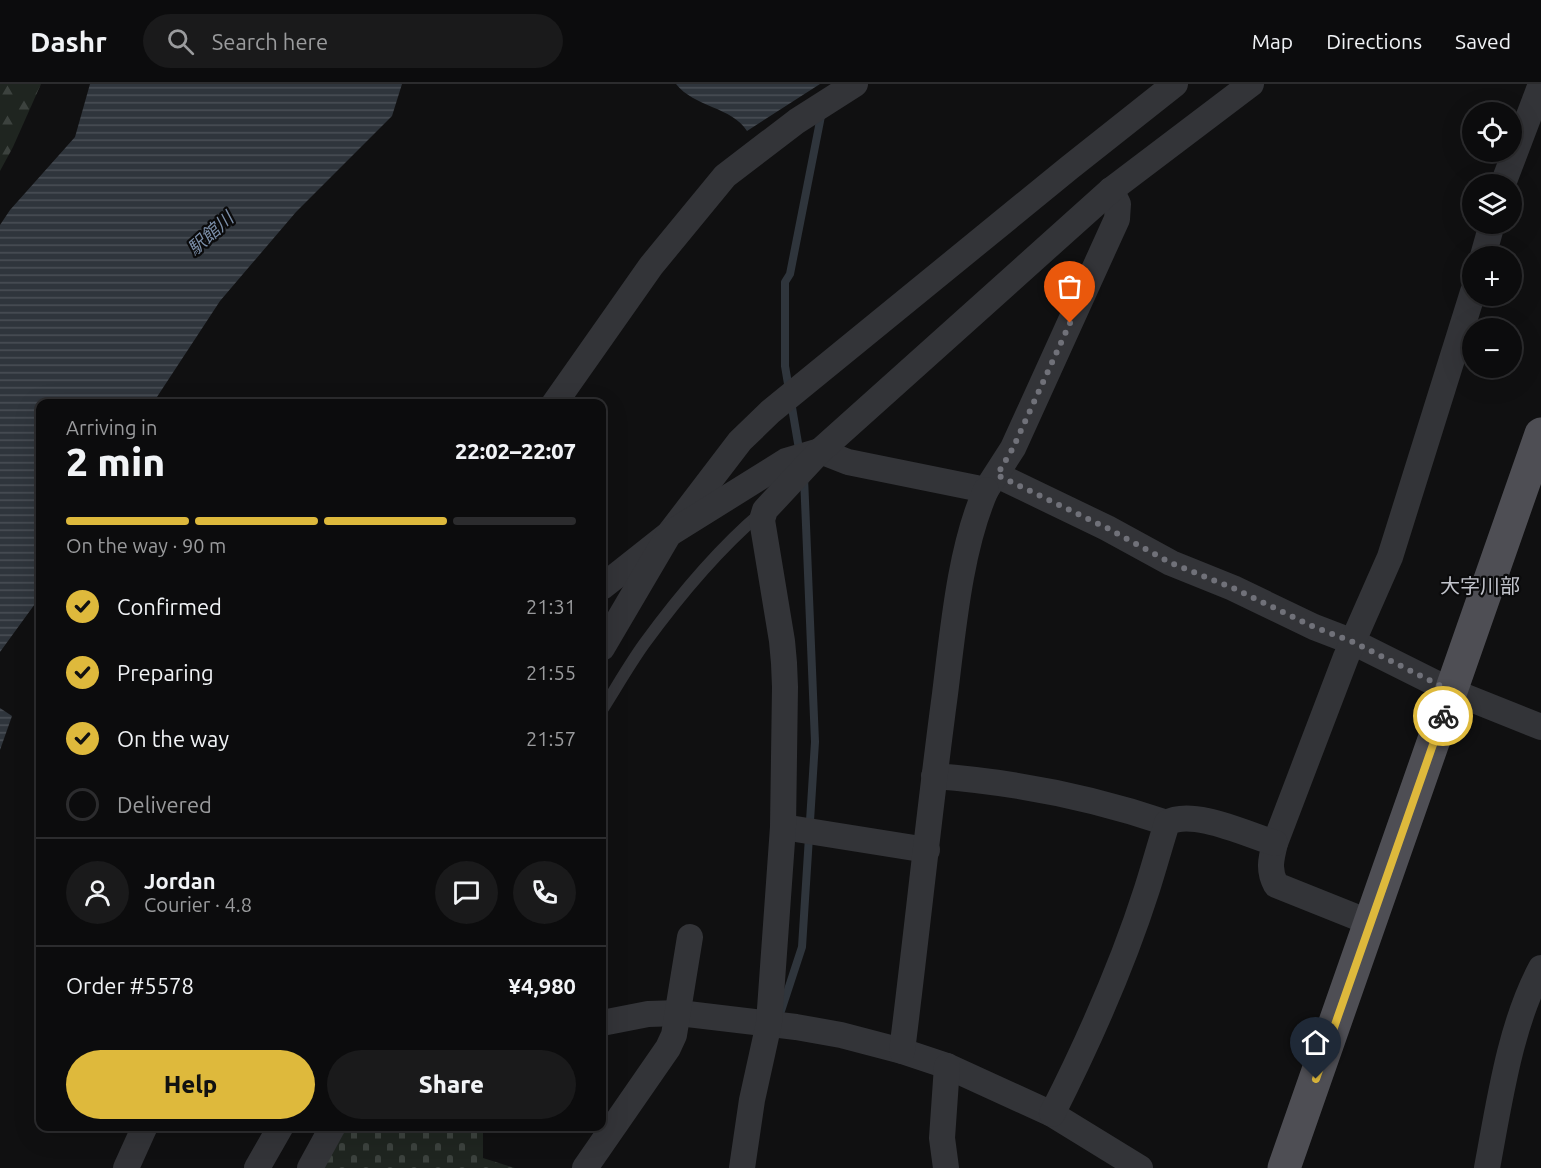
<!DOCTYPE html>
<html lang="en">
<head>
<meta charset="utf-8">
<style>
  body { margin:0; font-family:Ubuntu,"Noto Sans JP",sans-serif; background:#1a1a1b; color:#f1f3f6; height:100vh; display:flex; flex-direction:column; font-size:22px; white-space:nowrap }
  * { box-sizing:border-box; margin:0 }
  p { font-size:20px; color:#9a9b9d }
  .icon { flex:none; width:33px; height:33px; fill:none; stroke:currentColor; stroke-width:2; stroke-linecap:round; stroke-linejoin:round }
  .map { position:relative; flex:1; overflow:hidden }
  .details { position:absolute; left:36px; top:315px; width:570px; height:732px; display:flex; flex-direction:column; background:#0c0c0d; border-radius:12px; box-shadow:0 6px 24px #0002,0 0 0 2px #2c2c2e }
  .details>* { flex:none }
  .fabs { position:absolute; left:1462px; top:18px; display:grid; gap:12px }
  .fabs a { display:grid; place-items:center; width:60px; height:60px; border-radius:50%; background:#0c0c0d; box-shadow:0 6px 24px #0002,0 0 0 2px #2c2c2e; font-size:30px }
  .pin { position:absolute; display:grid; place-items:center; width:51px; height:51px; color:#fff; margin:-62px -26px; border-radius:50% 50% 50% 0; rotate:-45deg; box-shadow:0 0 6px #0007 }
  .pin .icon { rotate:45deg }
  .courier { position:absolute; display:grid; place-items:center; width:60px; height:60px; margin:-30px; border:4px solid #deb93c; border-radius:50%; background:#fff; color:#222; box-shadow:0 2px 8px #0007 }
  .overview em { font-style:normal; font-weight:800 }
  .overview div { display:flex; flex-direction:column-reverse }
  .overview { display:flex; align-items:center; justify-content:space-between; height:102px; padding:0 30px }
  h1 { font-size:39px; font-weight:800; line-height:45px }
  .bar { display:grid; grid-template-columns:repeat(4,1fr); gap:9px 6px; align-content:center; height:72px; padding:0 30px }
  .bar i { height:8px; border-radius:4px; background:#2c2c2e }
  .bar .active { background:#deb93c }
  .bar p { grid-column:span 4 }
  .line { display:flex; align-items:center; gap:15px; padding:0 30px; border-top:2px solid #2c2c2e }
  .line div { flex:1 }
  .round { display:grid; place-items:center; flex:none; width:63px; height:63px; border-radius:32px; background:#1a1a1b }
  ol { padding:0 30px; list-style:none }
  li { display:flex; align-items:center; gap:18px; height:66px }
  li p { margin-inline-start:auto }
  li .icon { padding:6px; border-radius:50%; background:#deb93c; color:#111; stroke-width:4 }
  li:last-child { color:#9a9b9d }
  li i { width:33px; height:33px; border:3px solid #2c2c2e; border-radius:50% }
  .primary-button { display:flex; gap:12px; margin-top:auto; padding:12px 30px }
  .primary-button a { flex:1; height:69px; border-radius:36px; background:#deb93c; color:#111; font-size:24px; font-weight:800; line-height:69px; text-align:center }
  .primary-button a+a { background:#1a1a1b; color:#f1f3f6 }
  header { display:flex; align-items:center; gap:36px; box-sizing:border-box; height:84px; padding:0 30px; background:#0c0c0d; border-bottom:2px solid #2c2c2e }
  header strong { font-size:28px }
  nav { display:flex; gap:33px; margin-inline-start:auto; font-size:21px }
  .search { width:420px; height:54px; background:#1a1a1b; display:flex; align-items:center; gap:15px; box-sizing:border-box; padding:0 21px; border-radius:33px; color:#9a9b9d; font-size:22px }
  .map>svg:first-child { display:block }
  .forest { fill:url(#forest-firs) }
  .cemetery { fill:url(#cemetery-stones) }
  .water { fill:url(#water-rules) }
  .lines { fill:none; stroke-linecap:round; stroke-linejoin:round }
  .stream { stroke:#2f353c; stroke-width:8 }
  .service { stroke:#333438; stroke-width:12 }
  .minor { stroke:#333438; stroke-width:26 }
  .primary { stroke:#4e4e54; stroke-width:33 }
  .done { stroke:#707179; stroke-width:6; stroke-dasharray:0 10.8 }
  .route { stroke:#deb93c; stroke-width:8 }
  .labels { text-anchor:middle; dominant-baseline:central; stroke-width:4.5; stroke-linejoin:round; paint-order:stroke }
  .water-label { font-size:18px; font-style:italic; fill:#7c8fa9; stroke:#0b0b0c }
  .quarter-label { font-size:20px; fill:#c3c5cd; stroke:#0b0b0c }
</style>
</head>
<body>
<header>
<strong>Dashr</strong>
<div class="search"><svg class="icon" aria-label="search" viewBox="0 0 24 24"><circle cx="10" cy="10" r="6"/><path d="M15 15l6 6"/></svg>Search here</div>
<nav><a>Map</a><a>Directions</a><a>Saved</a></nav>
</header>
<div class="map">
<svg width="1541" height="1084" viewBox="0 0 1541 1084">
  <defs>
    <pattern id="forest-firs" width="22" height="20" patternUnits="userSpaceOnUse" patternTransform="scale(1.5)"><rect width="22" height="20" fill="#1f2520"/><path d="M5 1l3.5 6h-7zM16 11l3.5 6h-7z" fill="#3c423e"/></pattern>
    <pattern id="cemetery-stones" width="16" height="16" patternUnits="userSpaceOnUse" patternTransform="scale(1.5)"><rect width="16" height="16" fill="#1f2520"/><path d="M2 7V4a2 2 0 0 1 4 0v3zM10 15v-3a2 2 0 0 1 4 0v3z" fill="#3c423e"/></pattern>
    <pattern id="water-rules" width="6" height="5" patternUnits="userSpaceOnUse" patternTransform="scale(1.5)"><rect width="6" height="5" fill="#2f353c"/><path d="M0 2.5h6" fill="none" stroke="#4a4f56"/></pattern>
  </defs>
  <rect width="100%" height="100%" fill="#101011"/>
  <!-- forest -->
  <path class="forest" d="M0 0H41L13 63 0 87Z"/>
  <!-- cemetery -->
  <path class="cemetery" d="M341 1042 483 1043V1074L515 1084H317Z"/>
  <!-- water -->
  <g class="water">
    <path d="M90 0H402L392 32 296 128 220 217 153 319 40 320V513L0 568V141L10 126 75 53Z"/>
    <path d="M676 0H820L747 47C732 23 694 23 676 0Z"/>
    <path d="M0 624 12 632 0 666Z"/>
  </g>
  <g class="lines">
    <!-- stream -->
    <g class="stream">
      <path d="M800 371 785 282V198L790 190 822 27"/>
      <path d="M780 930 802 863 815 658 804 393"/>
    </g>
    <!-- service -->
    <path class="service" d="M602 626C616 604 629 581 644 560 679 512 717 466 762 428"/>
    <!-- minor -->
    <g class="minor">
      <path d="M1503 100 1541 0"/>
      <path d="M1483 172 1492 140"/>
      <path d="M554 320 651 182 725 92 797 37 855 0"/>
      <path d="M997 391 1107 444 1171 479 1233 504 1314 543 1353 558 1451 607 1541 643"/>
      <path d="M602 503 669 450 740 357 770 328 1069 84 1175 0"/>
      <path d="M602 564 669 450 786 377 820 367 848 378 986 406 1013 364 1117 135 1118 120 1111 106"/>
      <path d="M934 692C1014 698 1091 713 1167 739"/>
      <path d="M783 743 927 766"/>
      <path d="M1371 839 1276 801C1268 786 1271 775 1275 759L1346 573 1390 473 1473 208"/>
      <path d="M602 939 648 930 679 929 796 943 841 951 902 967 947 982 1052 1030 1140 1084"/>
      <path d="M902 967C917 848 929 729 945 610 953 546 960 464 986 406"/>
      <path d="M1052 1030C1089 957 1122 883 1147 805 1154 783 1160 761 1167 739 1192 724 1248 751 1275 759"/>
      <path d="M126 1084 145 1042"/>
      <path d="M257 1084 281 1042"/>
      <path d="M310 1084 333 1042"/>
      <path d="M585 1084 668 964 674 951 690 853"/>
      <path d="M742 1084 752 1016 769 939 783 743 785 603 784 579 782 557 762 436 765 426 820 367 1111 106 1251 0"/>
      <path d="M946 1084 942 1054 947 982"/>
      <path d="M1487 1084C1499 1020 1510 941 1541 884"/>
    </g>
    <!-- primary -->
    <path class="primary" d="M1284 1084 1541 350"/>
  </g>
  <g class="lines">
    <!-- done -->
    <path class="done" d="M1070 239 1013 364 997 391 1107 444 1171 479 1233 504 1314 543 1353 558 1451 607 1443 632"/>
    <!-- route -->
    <path class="route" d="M1316 995 1443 632"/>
  </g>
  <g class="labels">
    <!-- water labels -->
    <g class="water-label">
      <text transform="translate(210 149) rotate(-42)">駅館川</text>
    </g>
    <!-- quarter labels -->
    <g class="quarter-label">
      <text x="1480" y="501">大字川部</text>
    </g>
  </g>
</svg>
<div class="fabs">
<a><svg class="icon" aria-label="locate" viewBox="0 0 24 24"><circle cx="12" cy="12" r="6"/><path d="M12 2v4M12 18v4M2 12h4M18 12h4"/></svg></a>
<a><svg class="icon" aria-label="layers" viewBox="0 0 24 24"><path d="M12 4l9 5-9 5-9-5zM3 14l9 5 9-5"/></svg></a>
<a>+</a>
<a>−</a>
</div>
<div class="pin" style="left:1070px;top:239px;background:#ea580c"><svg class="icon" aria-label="bag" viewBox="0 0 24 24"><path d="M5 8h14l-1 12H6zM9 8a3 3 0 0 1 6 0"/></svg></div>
<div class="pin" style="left:1316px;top:995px;background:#1f2937"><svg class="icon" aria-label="home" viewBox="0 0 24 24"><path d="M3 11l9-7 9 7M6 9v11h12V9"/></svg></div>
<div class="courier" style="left:1443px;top:632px"><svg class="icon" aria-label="bike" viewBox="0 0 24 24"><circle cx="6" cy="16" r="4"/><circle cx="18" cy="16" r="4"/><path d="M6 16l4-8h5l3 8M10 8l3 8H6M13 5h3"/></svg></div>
<section class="details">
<div class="overview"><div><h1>2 min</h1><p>Arriving in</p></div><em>22:02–22:07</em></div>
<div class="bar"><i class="active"></i><i class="active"></i><i class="active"></i><i></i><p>On the way · 90 m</p></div>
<ol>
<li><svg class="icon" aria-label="check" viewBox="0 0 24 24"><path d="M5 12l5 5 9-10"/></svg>Confirmed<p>21:31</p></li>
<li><svg class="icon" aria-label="check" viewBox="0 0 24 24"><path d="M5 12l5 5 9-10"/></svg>Preparing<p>21:55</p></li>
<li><svg class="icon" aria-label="check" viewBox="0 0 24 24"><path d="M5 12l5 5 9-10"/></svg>On the way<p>21:57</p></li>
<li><i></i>Delivered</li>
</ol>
<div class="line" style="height:108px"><a class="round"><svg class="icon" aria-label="person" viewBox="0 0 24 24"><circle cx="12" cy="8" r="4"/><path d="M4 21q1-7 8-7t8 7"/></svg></a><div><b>Jordan</b><p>Courier · 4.8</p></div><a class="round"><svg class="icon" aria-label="chat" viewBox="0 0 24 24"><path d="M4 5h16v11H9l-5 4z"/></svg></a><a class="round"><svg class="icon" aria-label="phone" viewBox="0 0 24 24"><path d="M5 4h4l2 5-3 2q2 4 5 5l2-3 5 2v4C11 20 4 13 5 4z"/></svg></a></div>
<div class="line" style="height:78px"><div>Order #5578</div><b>¥4,980</b></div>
<div class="primary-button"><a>Help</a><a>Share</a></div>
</section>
</div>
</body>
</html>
